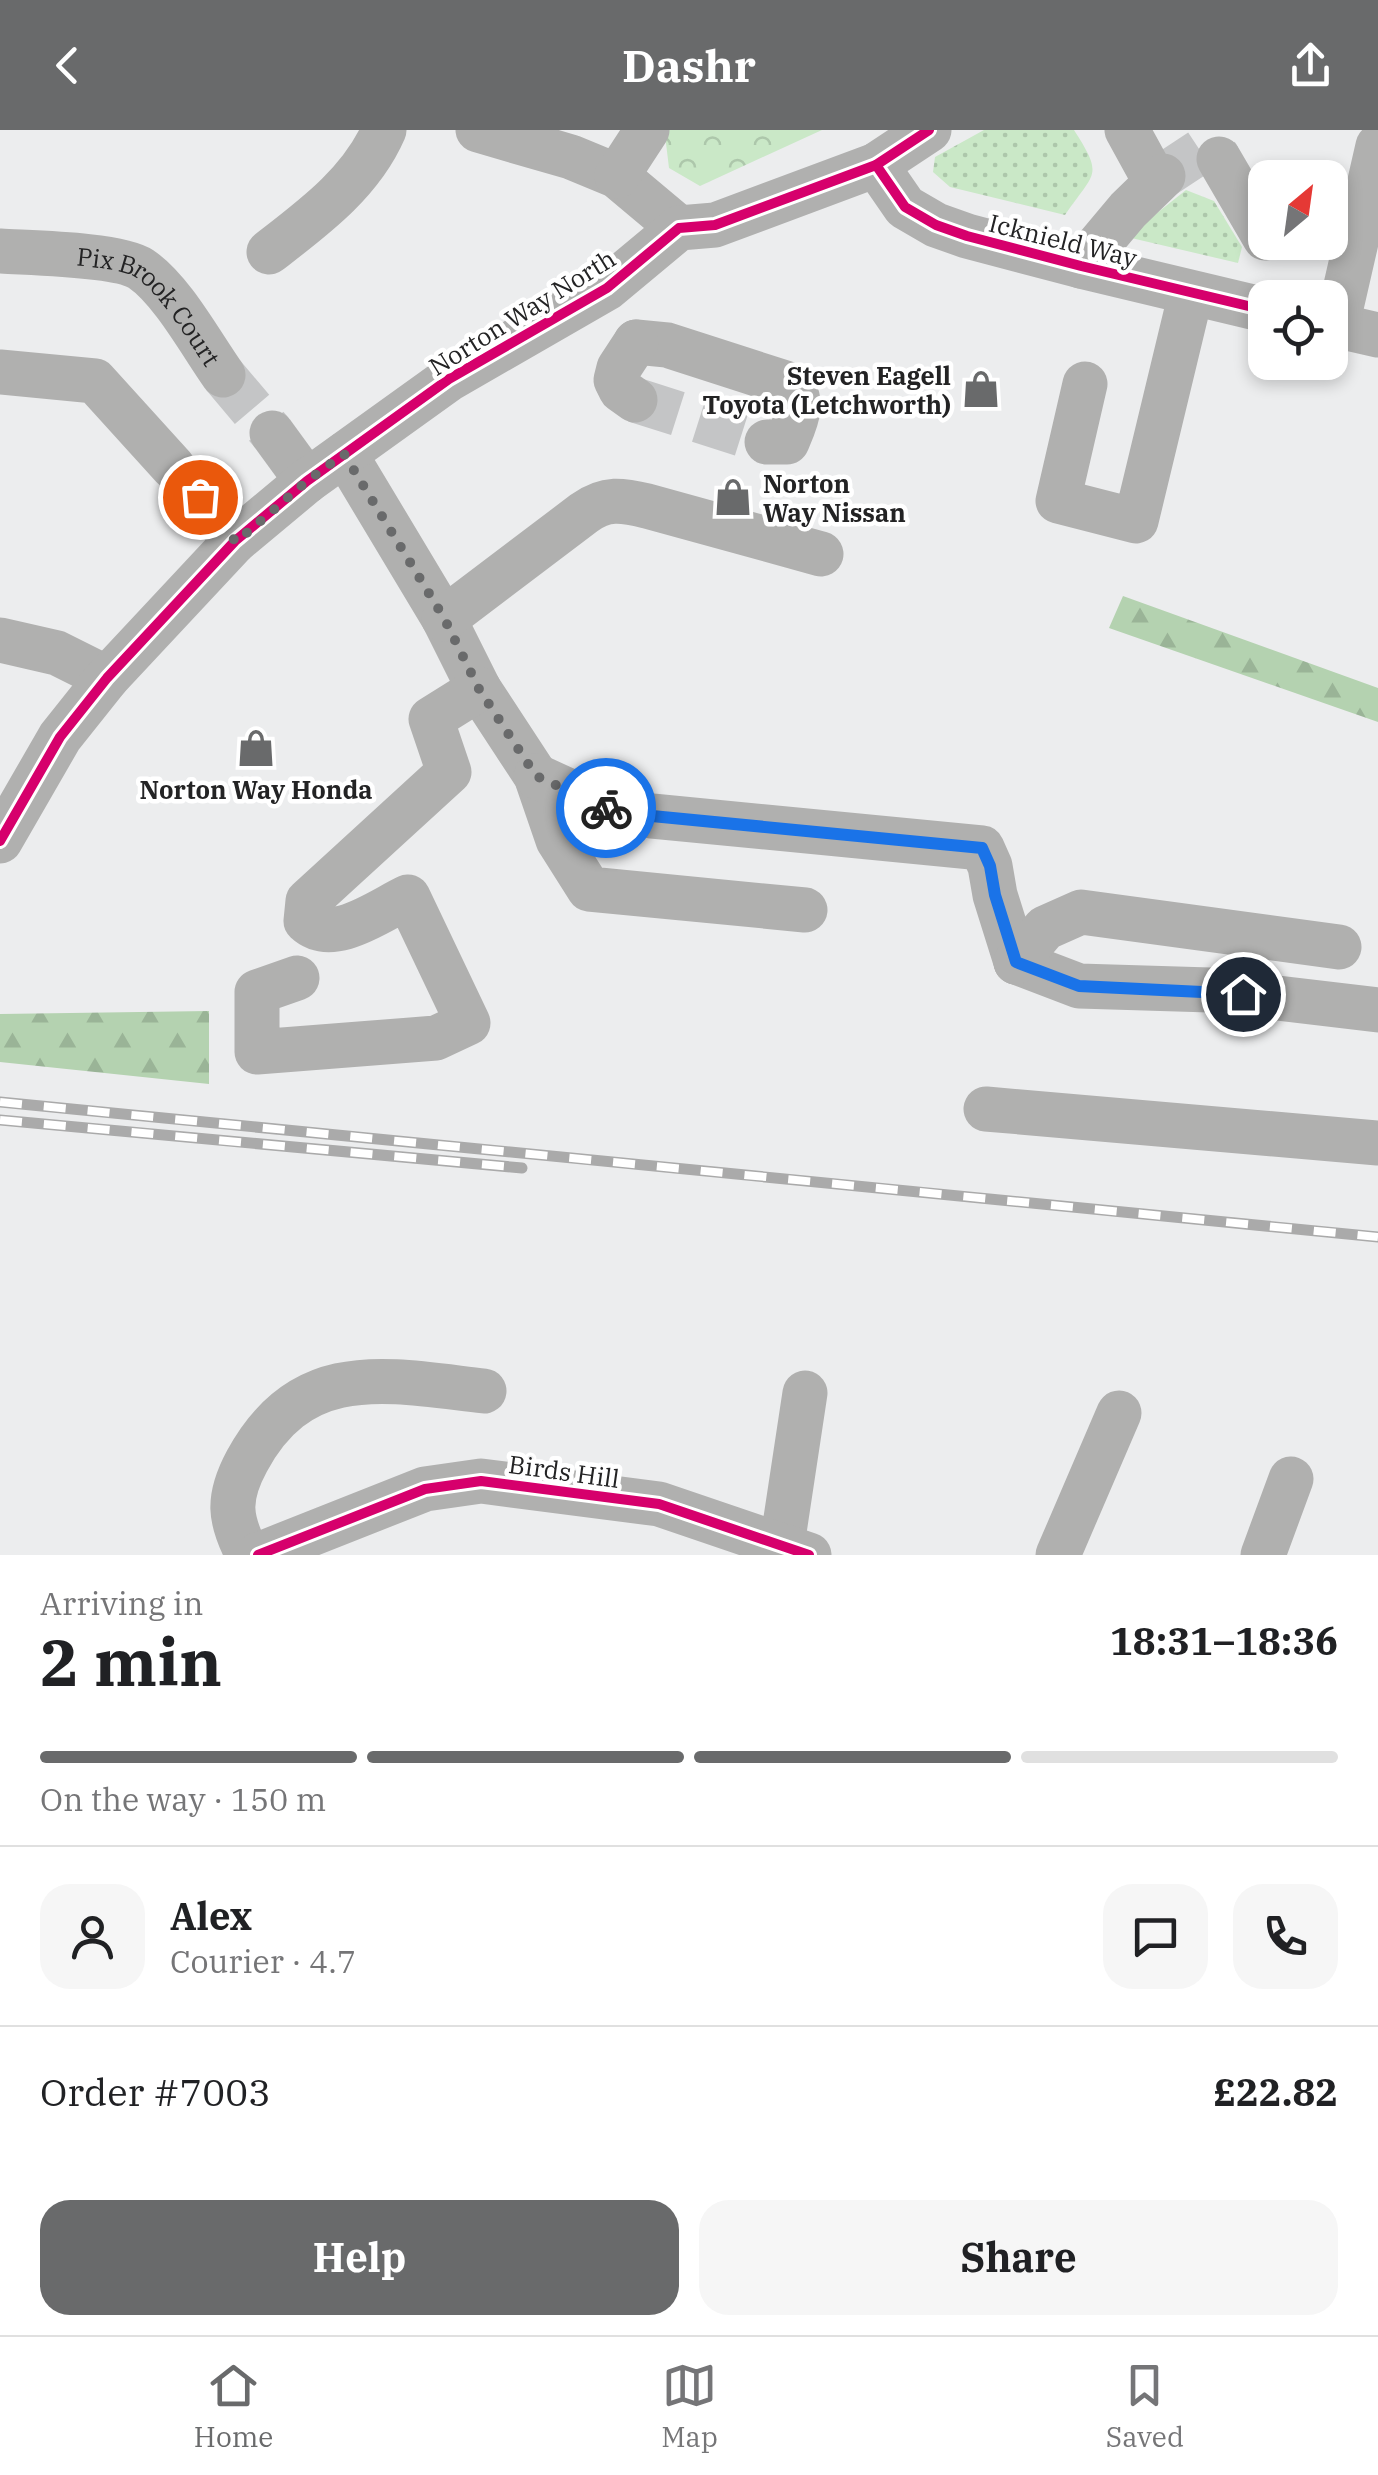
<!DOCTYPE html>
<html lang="en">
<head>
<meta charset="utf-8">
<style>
  body { margin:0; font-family:"IBM Plex Serif",serif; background:#f6f6f6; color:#202124; height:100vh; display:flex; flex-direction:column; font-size:38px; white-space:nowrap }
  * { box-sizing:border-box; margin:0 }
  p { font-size:32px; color:#757577 }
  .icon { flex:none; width:55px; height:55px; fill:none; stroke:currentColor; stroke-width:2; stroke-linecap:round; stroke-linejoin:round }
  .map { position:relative; height:1425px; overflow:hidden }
  .panel { display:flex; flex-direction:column; background:#fff; flex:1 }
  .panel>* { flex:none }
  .needle { width:65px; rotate:29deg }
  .buttons { position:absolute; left:1248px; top:30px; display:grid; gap:20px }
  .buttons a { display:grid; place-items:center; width:100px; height:100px; border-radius:20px; background:#fff; box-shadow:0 5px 15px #0003; font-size:50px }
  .pin { position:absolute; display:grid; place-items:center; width:85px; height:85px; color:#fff; margin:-42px; border:5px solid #fff; border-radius:50%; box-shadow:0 2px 10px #0007 }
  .courier { position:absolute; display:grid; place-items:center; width:100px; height:100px; margin:-50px; border:8px solid #1a73e8; border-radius:50%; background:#fff; color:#222; box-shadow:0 2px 12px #0007 }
  .overview em { font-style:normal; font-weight:800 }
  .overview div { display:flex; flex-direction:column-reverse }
  .overview { display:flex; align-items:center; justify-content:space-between; height:170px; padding:0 40px }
  h1 { font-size:65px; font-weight:800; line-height:75px }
  .bar { display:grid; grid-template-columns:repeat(4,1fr); gap:15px 10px; align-content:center; height:120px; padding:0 40px }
  .bar i { height:12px; border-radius:8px; background:#e0e0e0 }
  .bar .current { background:#696a6b }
  .bar p { grid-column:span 4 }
  .line { display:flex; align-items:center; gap:25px; padding:0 40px; border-top:2px solid #e0e0e0 }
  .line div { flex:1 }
  .round { display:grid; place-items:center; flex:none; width:105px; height:105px; border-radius:30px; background:#f6f6f6 }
  .button { display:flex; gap:20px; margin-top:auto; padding:20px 40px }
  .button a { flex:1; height:115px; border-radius:30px; background:#696a6b; color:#fff; font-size:40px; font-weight:800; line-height:115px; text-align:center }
  .button a+a { background:#f6f6f6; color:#202124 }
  header { display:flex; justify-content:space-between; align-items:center; height:130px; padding:0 40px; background:#696a6b; color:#fff; font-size:45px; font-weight:800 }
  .tab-bar { display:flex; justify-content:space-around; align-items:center; height:140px; border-top:2px solid #e0e0e0; background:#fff; font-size:28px; color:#757577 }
  .tab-bar a { display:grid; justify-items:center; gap:5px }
  .tab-bar .current { color:#696a6b }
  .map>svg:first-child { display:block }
  .grass { fill:url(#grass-dots) }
  .forest { fill:url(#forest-firs) }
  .park { fill:url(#park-crowns) }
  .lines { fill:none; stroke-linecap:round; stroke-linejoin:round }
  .minor-tunnel { stroke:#c4c5c6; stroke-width:45; stroke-dasharray:45 22; stroke-linecap:butt }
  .minor { stroke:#b0b0af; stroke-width:45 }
  .rail-casing { stroke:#aaa; stroke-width:11 }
  .rail { stroke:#fff; stroke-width:8; stroke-dasharray:22; stroke-linecap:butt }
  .cycleway-casing { stroke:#fff; stroke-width:16 }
  .cycleway { stroke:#d6006c; stroke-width:10 }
  .done { stroke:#696a6b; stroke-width:10; stroke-dasharray:0 18 }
  .route { stroke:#1a73e8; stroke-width:12 }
  .labels { text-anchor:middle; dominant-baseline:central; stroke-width:9; stroke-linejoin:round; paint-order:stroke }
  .street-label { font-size:25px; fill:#232324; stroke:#fff }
  .poi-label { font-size:25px; font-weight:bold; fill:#232324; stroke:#fff; text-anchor:end }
</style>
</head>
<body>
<header><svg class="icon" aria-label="back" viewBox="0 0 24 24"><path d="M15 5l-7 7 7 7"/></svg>Dashr<svg class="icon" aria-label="share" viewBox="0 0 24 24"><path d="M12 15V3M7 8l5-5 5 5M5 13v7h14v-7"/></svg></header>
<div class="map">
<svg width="1378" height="1425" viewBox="0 0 1378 1425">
  <defs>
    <pattern id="grass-dots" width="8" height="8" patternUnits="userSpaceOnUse" patternTransform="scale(2.5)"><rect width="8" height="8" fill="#cae8c7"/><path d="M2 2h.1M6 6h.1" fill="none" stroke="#adc7ab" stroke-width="1.8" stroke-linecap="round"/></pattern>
    <pattern id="forest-firs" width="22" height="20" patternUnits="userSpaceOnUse" patternTransform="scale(2.5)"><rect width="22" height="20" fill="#b4d2b0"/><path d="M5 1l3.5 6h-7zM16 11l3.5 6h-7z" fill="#9ab497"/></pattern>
    <pattern id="park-crowns" width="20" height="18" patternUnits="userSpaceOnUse" patternTransform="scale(2.5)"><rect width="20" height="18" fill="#cae8c7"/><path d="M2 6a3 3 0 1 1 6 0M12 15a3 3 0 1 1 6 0" fill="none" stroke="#adc7ab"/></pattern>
  </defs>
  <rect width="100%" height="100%" fill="#ecedee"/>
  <!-- grass -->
  <g class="grass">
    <path d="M984 0H1074C1104 47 1095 41 1065 85L950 57 933 42 935 27Z"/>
    <path d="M1186 60 1214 71 1242 117 1238 133 1127 107Z"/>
  </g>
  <!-- forest -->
  <g class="forest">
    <path d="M1123 466 1378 558V592L1109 498Z"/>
    <path d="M209 881V954L0 932V884Z"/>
  </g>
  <!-- park -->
  <path class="park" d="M645 0H822L700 56 669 38 665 5Z"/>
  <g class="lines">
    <!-- minor-tunnel -->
    <g class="minor-tunnel">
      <path d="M1163 46 1210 15 1219 29"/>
      <path d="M223 245 272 303"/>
      <path d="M635 270 767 312"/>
    </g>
    <!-- minor -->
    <g class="minor">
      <path d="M478 0 571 27 617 46 679 98"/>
      <path d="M1127 0 1155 51"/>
      <path d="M1219 29 1265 108"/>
      <path d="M876 35 905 77 936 95 967 106 1081 136 1265 180"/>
      <path d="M617 46 647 0"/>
      <path id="s1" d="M0 121C30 123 118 124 141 139 172 160 201 214 223 245"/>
      <path d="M269 122C313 88 361 53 384 0"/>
      <path d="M1081 136 1128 80 1163 46"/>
      <path d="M1330 194 1378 205"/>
      <path d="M1337 195 1378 16"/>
      <path d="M636 212 667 215 785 253C808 267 796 291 787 312H767"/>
      <path d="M0 242 95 251 173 337"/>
      <path d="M1085 254 1058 371 1136 391 1191 163"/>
      <path d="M635 270 621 260 616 250 619 238 636 212"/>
      <path d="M272 303 307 351"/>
      <path d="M345 324 444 489 479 559 536 646 558 710 589 759 805 780"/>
      <path d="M199 367 235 411"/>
      <path d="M444 489 584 383C606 367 622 370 647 376L821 424"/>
      <path d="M0 510 57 523 107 548"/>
      <path d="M536 646 606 678 652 686 982 718 990 736 995 765 1016 832"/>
      <path d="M0 711 60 607 107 548 235 411 307 351 449 249 607 158 679 98 715 95 876 35 929 0"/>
      <path d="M1016 832 1079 856 1210 860 1378 880"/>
      <path d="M1016 832 1045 798 1081 782 1339 817"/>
      <path d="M297 848 257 862V922L436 908 468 893 408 767C380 780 333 816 306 791L308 771 449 642 431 589 479 559"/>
      <path d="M986 979 1378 1013"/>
      <path d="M782 1415 805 1263"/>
      <path d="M248 1425C229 1389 227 1368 247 1331 302 1229 387 1250 484 1261"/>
      <path d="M258 1425 425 1359 481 1351 659 1374 809 1425"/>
      <path d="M1058 1425 1119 1283"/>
      <path d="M1263 1425 1291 1349"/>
    </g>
    <!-- rail casing -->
    <g class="rail-casing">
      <g id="rail">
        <path d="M0 972 1378 1107"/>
        <path d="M0 990 522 1038"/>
      </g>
    </g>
    <!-- rail -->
    <use href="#rail" class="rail"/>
    <!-- cycleway casing -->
    <g class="cycleway-casing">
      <g id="cycleway">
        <path d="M876 35 905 77 936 95 967 106 1081 136 1265 180"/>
        <path d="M0 711 60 607 107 548 235 411 307 351 449 249 607 158 679 98 715 95 876 35 929 0"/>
        <path d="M258 1425 425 1359 481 1351 659 1374 809 1425"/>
      </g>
    </g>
    <!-- cycleway -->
    <use href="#cycleway" class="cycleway"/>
  </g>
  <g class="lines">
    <!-- done -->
    <path class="done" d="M200 367 236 412 307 351 344 324 444 488 479 559 536 646 606 678"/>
    <!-- route -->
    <path class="route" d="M606 678 652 686 982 718 990 736 995 765 1016 832 1079 856 1243 864"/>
  </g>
  <!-- icons -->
  <defs>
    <g id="shop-bare" transform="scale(3)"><path d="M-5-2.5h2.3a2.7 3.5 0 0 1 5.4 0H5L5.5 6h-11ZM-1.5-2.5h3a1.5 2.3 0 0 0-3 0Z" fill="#696a6b" stroke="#fff" stroke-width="2.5" paint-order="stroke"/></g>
  </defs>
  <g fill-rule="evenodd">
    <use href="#shop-bare" x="981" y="259"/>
    <use href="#shop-bare" x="733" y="367"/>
    <use href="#shop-bare" x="256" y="618"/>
  </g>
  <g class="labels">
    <!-- street labels -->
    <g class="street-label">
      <text transform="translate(1063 110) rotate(14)">Icknield Way</text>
      <text transform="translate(522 182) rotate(-32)">Norton Way North</text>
      <text stroke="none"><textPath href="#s1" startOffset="170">Pix Brook Court</textPath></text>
      <text transform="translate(564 1341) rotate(8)">Birds Hill</text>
    </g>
    <!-- poi labels -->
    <g class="poi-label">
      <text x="951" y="245">Steven Eagell<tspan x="951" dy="29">Toyota (Letchworth)</tspan></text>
      <text x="763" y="353" text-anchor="start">Norton<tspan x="763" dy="29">Way Nissan</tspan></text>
      <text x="256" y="659" text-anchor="middle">Norton Way Honda</text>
    </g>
  </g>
</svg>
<div class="buttons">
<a><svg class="needle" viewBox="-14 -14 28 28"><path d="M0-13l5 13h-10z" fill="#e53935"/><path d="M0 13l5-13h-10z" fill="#757577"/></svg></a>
<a><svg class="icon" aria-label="locate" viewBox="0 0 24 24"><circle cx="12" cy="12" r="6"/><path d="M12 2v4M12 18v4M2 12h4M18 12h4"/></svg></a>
</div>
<div class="pin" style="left:200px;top:367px;background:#ea580c"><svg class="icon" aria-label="bag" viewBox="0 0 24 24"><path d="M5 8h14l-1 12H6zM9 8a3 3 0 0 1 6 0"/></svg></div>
<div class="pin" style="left:1243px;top:864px;background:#1f2937"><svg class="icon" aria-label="home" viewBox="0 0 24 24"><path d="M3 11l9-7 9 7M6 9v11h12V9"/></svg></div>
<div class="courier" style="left:606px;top:678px"><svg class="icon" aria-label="bike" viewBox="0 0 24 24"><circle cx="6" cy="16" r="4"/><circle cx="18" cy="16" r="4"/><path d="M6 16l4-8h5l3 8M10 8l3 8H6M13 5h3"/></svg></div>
</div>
<section class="panel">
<div class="overview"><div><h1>2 min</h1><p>Arriving in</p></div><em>18:31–18:36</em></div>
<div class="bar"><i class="current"></i><i class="current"></i><i class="current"></i><i></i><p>On the way · 150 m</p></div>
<div class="line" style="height:180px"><a class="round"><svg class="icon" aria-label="person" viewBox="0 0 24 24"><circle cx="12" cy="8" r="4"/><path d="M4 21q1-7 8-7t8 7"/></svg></a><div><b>Alex</b><p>Courier · 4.7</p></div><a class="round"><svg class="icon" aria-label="chat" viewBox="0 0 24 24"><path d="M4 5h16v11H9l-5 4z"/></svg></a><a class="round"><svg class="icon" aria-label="phone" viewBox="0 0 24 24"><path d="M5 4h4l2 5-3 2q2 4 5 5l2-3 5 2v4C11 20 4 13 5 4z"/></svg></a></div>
<div class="line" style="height:130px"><div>Order #7003</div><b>£22.82</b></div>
<div class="button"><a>Help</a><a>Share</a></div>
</section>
<nav class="tab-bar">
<a class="current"><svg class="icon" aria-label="home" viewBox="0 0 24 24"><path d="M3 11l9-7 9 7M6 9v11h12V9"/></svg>Home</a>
<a><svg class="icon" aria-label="map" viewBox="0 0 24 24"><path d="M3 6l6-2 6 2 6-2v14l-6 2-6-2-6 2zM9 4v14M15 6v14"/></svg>Map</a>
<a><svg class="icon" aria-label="saved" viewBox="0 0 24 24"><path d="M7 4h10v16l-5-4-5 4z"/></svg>Saved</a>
</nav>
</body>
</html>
